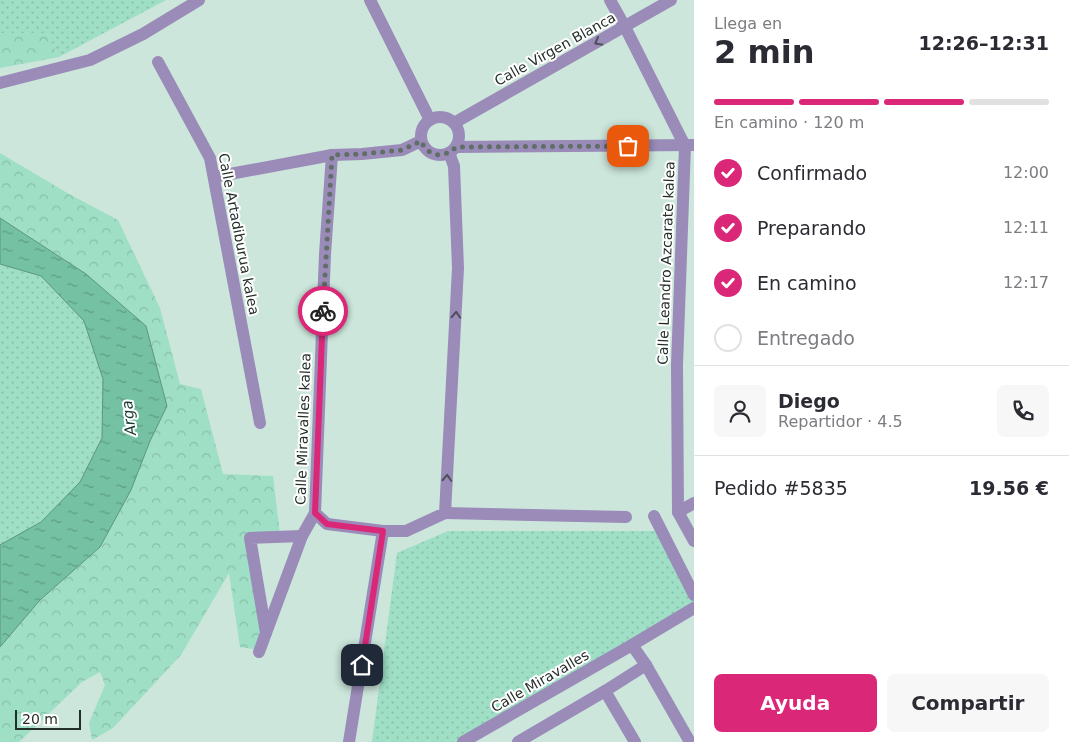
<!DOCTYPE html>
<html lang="es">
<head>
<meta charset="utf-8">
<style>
  body { margin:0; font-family:"DejaVu Sans",sans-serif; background:#f7f7f7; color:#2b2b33; height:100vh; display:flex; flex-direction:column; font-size:19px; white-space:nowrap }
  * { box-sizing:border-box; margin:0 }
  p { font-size:16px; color:#7c7c81 }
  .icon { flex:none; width:28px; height:28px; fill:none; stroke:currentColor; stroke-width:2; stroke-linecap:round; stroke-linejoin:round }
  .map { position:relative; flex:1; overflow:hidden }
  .panel { display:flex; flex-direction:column; background:#fff; width:375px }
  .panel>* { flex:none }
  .scale { position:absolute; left:15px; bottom:12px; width:66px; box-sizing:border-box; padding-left:5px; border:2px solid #242e29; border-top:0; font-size:14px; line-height:18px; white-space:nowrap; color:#242e29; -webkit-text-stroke:4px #fff; paint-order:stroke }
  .pin { position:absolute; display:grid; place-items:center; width:42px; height:42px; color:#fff; margin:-21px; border-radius:10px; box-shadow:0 2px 8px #0006 }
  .courier { position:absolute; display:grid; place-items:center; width:50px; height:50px; margin:-25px; border:4px solid #db2777; border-radius:50%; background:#fff; color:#222; box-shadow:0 1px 6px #0007 }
  .headline em { font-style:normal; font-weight:800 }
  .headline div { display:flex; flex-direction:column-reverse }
  .headline { display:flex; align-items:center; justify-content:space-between; height:85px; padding:0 20px }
  h1 { font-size:32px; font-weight:800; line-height:38px }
  .bar { display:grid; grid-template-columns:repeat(4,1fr); gap:8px 5px; align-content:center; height:60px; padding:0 20px }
  .bar i { height:6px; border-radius:4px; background:#e1e1e2 }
  .bar .current { background:#db2777 }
  .bar p { grid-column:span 4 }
  .line { display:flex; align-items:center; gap:12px; padding:0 20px; border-top:1px solid #e1e1e2 }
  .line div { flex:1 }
  .round { display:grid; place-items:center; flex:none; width:52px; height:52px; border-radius:8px; background:#f7f7f7 }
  ol { padding:0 20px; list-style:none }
  li { display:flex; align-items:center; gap:15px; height:55px }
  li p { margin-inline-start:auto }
  li .icon { padding:5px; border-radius:50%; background:#db2777; color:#fff; stroke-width:4 }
  li:last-child { color:#7c7c81 }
  li i { width:28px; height:28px; border:2px solid #e1e1e2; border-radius:50% }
  .primary-button { display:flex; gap:10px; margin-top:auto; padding:10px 20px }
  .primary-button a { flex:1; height:58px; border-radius:8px; background:#db2777; color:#fff; font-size:20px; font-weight:800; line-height:58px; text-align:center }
  .primary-button a+a { background:#f7f7f7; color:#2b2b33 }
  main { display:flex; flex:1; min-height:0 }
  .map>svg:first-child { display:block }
  .forest { fill:url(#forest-crowns) }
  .park { fill:url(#park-dots) }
  .water { fill:url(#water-ripples); stroke:#5c957f }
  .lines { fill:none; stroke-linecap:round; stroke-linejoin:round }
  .pedestrian { stroke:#9a8bb8; stroke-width:12 }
  .minor { stroke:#9a8bb8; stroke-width:12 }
  .oneway { stroke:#4d4f5b }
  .done { stroke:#5f6e67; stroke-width:5; stroke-dasharray:0 9 }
  .route { stroke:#db2777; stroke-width:6 }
  .labels { text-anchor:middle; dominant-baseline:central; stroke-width:4; stroke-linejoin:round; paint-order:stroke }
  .street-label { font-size:14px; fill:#242e29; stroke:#fff }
  .water-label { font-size:15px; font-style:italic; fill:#13372b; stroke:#fff }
</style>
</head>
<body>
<main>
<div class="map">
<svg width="694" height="742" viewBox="0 0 694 742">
  <defs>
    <pattern id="forest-crowns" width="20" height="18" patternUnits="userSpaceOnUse" patternTransform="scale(1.25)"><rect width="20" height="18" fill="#9edfc5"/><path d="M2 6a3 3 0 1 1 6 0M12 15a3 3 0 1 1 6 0" fill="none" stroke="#88c0a9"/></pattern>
    <pattern id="park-dots" width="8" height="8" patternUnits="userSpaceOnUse" patternTransform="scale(1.25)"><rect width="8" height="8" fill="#9edfc5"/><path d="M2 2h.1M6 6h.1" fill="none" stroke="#88c0a9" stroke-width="1.8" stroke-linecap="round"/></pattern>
    <pattern id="water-ripples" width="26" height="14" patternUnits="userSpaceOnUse" patternTransform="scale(1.25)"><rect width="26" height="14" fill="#74c1a4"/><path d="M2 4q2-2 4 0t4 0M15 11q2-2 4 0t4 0" fill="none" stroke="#5f9d86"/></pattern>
  </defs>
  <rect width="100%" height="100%" fill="#cce6db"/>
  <!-- forest -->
  <g class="forest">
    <path d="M0 33H47L59 57 0 68Z"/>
    <path d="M0 153 69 194 118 220 160 308 180 384 201 389 223 474 273 476 280 534H245L262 628 259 650 240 647 229 573 181 655 113 728 92 740 89 723 105 685 100 672 82 682 19 742H0V647L40 600 100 547 131 490 150 441 167 406 146 326 86 274 0 218Z"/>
  </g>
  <!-- park -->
  <g class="park">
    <path d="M0 0H166L59 57 47 33H0Z"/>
    <path d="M0 264 41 276 84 321 103 379 102 438 80 482 41 522 0 547Z"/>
    <path d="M448 531H662L694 595V608L461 742H372L397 553Z"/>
  </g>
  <!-- water -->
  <path class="water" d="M0 218 86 274 146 326 167 406 150 441 131 490 100 547 40 600 0 647V545L41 522 80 482 102 438 103 379 84 321 41 276 0 264Z"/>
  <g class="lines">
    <!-- pedestrian -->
    <g class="pedestrian">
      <path d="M654 516 694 595"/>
      <path d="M266 633 250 538 302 536"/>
      <path d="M259 652 302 536 315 513"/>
      <path d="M605 691 646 665"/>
      <path d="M463 742 632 645"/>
      <path d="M518 742 605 691 635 742"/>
      <path d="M690 742 646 665 632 645 694 608"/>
    </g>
    <!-- minor -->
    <g class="minor">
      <path d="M370 0 430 120"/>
      <path d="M610 0 625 27 685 146 677 365 678 512 694 541"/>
      <path d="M158 62 210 158 260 423"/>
      <path d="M0 83 90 60 143 34 199 0"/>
      <circle cx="440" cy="136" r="19"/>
      <path d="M454 123 671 0"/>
      <path d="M456 147 694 145"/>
      <path d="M332 155 325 254 315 513 327 524 383 531H406L445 513 458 268 454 166 449 153"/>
      <path d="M214 177 332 155 362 154 402 150 421 141"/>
      <path d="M678 512 694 503"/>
      <path d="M445 513 626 517"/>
      <path d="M349 742 383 531"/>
    </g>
  </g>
  <!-- one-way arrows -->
  <defs><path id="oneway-chevron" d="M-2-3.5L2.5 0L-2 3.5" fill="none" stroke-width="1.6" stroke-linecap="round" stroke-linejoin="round" transform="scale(1.25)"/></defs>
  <g class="oneway">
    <use href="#oneway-chevron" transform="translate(598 42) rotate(151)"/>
    <use href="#oneway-chevron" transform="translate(456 315) rotate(-87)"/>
    <use href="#oneway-chevron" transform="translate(447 478) rotate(-87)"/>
  </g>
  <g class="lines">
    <!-- done -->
    <path class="done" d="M323 311 332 155 362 154 402 150 421 141C428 157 444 159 456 147L628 146"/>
    <!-- route -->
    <path class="route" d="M323 311 315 513 327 524 383 531 362 665"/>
  </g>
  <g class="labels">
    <!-- street labels -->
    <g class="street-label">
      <text transform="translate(555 49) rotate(-29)">Calle Virgen Blanca</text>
      <text transform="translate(239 234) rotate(79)">Calle Artadiburua kalea</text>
      <text transform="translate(666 263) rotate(-88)">Calle Leandro Azcarate kalea</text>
      <text transform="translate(303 429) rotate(-88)">Calle Miravalles kalea</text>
      <text transform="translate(540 681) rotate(-30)">Calle Miravalles</text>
    </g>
    <!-- water labels -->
    <g class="water-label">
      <text transform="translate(129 418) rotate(-97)">Arga</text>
    </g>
  </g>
</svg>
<div class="scale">20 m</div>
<div class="pin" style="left:628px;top:146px;background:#ea580c"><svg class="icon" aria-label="bag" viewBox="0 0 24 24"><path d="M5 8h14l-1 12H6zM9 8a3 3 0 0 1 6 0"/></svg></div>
<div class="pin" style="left:362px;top:665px;background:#1f2937"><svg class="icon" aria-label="home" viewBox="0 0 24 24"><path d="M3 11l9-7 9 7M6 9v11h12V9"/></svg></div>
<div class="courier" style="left:323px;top:311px"><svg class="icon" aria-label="bike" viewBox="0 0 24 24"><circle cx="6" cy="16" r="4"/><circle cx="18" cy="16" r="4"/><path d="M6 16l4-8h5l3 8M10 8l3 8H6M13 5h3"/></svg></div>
</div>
<section class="panel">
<div class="headline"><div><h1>2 min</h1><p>Llega en</p></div><em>12:26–12:31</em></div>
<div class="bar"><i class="current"></i><i class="current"></i><i class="current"></i><i></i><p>En camino · 120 m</p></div>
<ol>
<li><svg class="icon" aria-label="check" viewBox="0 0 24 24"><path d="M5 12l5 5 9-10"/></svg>Confirmado<p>12:00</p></li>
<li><svg class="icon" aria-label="check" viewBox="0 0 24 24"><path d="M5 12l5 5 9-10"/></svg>Preparando<p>12:11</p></li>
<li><svg class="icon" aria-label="check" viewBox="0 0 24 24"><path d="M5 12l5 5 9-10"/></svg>En camino<p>12:17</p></li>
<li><i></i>Entregado</li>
</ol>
<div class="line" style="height:90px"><a class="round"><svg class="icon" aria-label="person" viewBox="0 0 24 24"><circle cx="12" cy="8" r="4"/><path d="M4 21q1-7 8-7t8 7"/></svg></a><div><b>Diego</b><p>Repartidor · 4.5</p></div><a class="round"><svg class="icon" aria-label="phone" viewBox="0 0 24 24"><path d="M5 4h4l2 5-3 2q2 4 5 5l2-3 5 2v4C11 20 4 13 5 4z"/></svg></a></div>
<div class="line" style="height:65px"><div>Pedido #5835</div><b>19.56 €</b></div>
<div class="primary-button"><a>Ayuda</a><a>Compartir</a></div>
</section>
</main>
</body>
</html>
